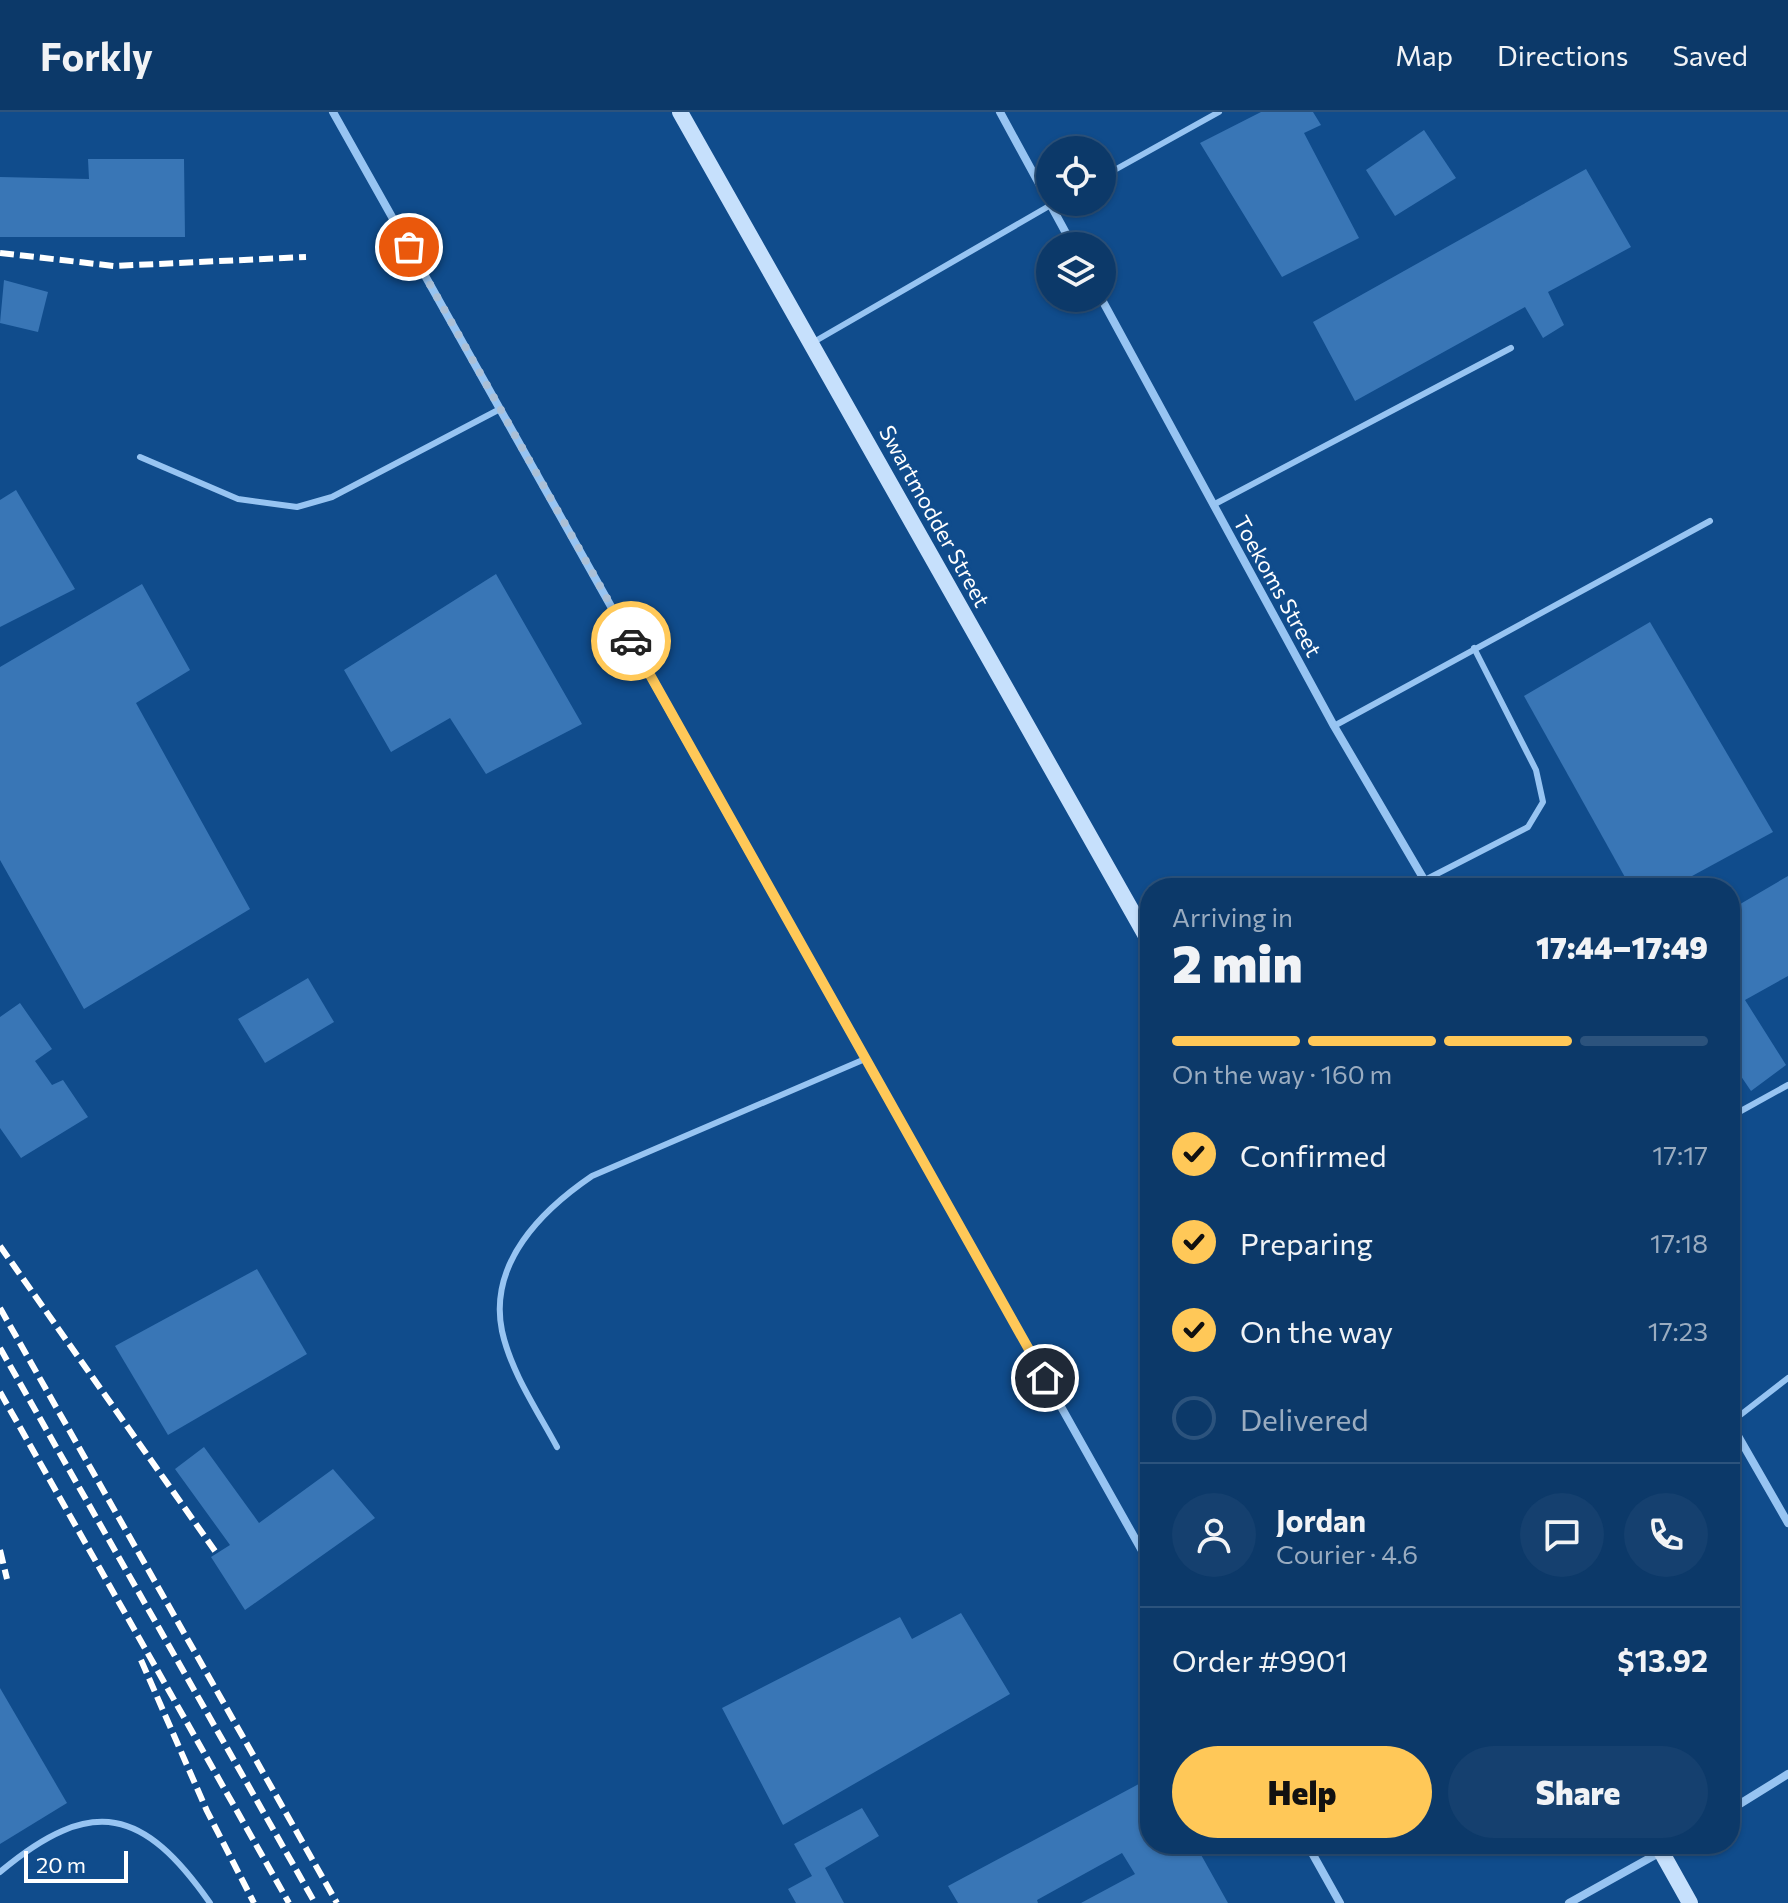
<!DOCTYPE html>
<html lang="en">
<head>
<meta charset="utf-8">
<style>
  body { margin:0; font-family:Commissioner,sans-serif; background:#15406f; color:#f1f3f6; height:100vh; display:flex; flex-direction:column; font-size:30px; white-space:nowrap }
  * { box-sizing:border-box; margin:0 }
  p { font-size:26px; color:#9aacc0 }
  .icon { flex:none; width:44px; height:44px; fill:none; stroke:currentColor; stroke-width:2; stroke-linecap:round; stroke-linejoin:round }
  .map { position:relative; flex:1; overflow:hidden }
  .side { position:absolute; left:1140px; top:766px; width:600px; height:976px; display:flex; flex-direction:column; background:#0c3969; border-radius:32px; box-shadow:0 2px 6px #0004,0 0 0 2px #2c537d }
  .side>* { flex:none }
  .buttons { position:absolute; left:1036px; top:24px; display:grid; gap:16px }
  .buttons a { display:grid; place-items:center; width:80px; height:80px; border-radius:50%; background:#0c3969; box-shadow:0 2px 6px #0004,0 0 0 2px #2c537d; font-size:40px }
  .scale { position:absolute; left:24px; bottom:20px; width:104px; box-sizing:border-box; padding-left:8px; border:4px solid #fff; border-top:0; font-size:22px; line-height:28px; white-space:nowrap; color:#fff; -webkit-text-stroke:6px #104c8c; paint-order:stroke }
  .pin { position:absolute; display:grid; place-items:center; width:68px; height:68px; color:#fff; margin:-34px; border:4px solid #fff; border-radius:50%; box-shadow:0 2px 8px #0007 }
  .courier { position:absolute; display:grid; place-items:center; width:80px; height:80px; margin:-40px; border:6px solid #ffc858; border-radius:50%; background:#fff; color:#222; box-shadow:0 2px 10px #0007 }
  .overview em { font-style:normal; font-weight:800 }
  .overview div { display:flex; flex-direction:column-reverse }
  .overview { display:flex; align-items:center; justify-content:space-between; height:136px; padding:0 32px }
  h1 { font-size:52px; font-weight:800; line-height:60px }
  .bar { display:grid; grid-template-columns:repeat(4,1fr); gap:12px 8px; align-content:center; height:96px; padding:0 32px }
  .bar i { height:10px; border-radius:6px; background:#2c537d }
  .bar .current { background:#ffc858 }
  .bar p { grid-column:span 4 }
  .line { display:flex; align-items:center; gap:20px; padding:0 32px; border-top:2px solid #2c537d }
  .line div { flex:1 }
  .round { display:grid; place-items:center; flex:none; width:84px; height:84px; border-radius:42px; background:#15406f }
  ol { padding:0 32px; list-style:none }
  li { display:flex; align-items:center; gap:24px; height:88px }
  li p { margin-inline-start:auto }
  li .icon { padding:8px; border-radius:50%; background:#ffc858; color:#111; stroke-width:4 }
  li:last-child { color:#9aacc0 }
  li i { width:44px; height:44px; border:4px solid #2c537d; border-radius:50% }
  .cta { display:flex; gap:16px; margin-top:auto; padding:16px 32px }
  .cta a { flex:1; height:92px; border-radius:48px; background:#ffc858; color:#111; font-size:32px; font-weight:800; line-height:92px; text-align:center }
  .cta a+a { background:#15406f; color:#f1f3f6 }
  header { display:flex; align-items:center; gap:48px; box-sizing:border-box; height:112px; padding:0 40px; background:#0c3969; border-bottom:2px solid #2c537d }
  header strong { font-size:38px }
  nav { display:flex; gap:44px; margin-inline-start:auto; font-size:28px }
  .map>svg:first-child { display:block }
  .building { fill:#3976b6 }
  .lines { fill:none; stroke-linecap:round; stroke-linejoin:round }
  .service { stroke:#97c4f2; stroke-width:6 }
  .minor { stroke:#97c4f2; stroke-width:8 }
  .secondary { stroke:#c6e0fc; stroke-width:16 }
  .rail { stroke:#fff; stroke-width:6; stroke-dasharray:14 6; stroke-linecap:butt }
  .done { stroke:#abc0d7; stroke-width:8; stroke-dasharray:0 14.4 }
  .route { stroke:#ffc858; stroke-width:10 }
  .labels { text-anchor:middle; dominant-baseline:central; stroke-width:7; stroke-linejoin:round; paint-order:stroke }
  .street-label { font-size:22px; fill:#fff; stroke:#104c8c }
</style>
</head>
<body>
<header>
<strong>Forkly</strong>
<nav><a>Map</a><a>Directions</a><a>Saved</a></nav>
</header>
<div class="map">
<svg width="1788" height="1791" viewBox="0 0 1788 1791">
  <rect width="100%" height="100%" fill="#104c8c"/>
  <!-- building -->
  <g class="building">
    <path d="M1261 0H1313L1321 13 1304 21 1359 126 1282 165 1200 31Z"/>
    <path d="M1424 18 1456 66 1395 104 1366 58Z"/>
    <path d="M88 47H184L185 125H0V65L89 67Z"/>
    <path d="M1586 57 1631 135 1548 180 1564 213 1543 226 1525 195 1355 289 1313 210Z"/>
    <path d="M4 168 48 180 38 220 0 211Z"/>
    <path d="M16 378 75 477 0 515V388Z"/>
    <path d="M496 462 582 612 486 662 450 606 391 640 344 558Z"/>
    <path d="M142 472 190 558 136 591 250 797 84 897 0 748V555Z"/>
    <path d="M1650 510 1773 720 1670 776H1631L1524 584Z"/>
    <path d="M1788 764V864L1745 888 1786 953 1751 979 1730 948V798Z"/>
    <path d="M308 866 334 910 265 951 238 907Z"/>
    <path d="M20 891 52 937 35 949 52 973 63 968 88 1005 21 1046 0 1016V905Z"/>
    <path d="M257 1157 307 1242 168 1323 115 1234Z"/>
    <path d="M204 1335 259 1411 333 1357 375 1406 245 1498 211 1445 230 1433 175 1357Z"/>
    <path d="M961 1501 1010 1582 783 1713 722 1596 900 1505 912 1527Z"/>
    <path d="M0 1576 67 1691 0 1732Z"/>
    <path d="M1150 1666V1732H1195L1228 1791H1081L1135 1762 1122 1741 1037 1788 1038 1791H958L948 1774Z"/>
    <path d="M862 1696 879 1724 825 1756 844 1791H796L788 1777 812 1764 794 1732Z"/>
  </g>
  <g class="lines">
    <!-- service -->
    <g class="service">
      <path d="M1102 65 1219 0"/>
      <path d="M812 231 1056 90"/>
      <path d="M140 345 238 387 297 395 332 385 500 297"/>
      <path d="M1213 393 1511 236"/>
      <path d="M1334 614 1710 409"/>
      <path d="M1425 768 1528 715 1543 690 1536 658 1474 536"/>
      <path d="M1730 1005 1788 973"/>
      <path d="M1730 1311 1788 1266"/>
      <path d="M557 1335C537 1298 511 1260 502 1219 488 1151 542 1098 592 1064L865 947"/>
      <path d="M0 1760C93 1682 144 1697 210 1791"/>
    </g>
    <!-- minor -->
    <g class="minor">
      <path d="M333 0 1150 1453"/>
      <path d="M1000 0 1073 134"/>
      <path d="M1101 186 1334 614 1429 776"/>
      <path d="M1730 1310 1788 1411"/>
      <path d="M1730 1698 1788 1662"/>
      <path d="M1307 1732 1340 1791"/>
      <path d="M1569 1791 1675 1732"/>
    </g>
    <!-- secondary -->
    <g class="secondary">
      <path d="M680 0 1150 831"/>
      <path d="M1657 1732 1690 1791"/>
    </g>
    <!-- rail -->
    <g class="rail">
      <path d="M0 141 114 154 306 145"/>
      <path d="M0 1134 215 1439"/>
      <path d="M0 1196 337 1791"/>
      <path d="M0 1236 315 1791"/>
      <path d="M0 1280 289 1791"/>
      <path d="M0 1438 7 1467"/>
      <path d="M141 1548 207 1699 254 1791"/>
    </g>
  </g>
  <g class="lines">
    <!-- done -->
    <path class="done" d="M409 135 631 529"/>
    <!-- route -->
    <path class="route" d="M631 529 1045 1266"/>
  </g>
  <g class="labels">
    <!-- street labels -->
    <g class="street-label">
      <text transform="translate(935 404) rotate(61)">Swartmodder Street</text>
      <text transform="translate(1278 474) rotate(61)">Toekoms Street</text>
    </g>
  </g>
</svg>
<div class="buttons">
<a><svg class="icon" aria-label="locate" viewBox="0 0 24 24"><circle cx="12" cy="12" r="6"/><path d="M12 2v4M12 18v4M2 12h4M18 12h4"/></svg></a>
<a><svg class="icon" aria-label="layers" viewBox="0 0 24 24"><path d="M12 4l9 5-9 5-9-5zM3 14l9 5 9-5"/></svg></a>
</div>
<div class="scale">20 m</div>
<div class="pin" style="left:409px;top:135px;background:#ea580c"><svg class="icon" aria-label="bag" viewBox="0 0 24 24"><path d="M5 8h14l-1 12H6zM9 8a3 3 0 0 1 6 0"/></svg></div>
<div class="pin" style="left:1045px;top:1266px;background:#1f2937"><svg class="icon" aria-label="home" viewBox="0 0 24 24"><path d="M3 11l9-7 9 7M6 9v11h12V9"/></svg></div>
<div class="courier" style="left:631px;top:529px"><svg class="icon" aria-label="car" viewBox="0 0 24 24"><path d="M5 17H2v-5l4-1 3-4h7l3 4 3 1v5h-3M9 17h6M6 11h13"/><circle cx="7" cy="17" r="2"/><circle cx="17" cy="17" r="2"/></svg></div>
<section class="side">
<div class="overview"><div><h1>2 min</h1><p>Arriving in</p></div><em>17:44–17:49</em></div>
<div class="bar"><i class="current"></i><i class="current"></i><i class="current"></i><i></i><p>On the way · 160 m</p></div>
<ol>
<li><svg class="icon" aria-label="check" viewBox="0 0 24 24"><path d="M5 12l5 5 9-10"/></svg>Confirmed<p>17:17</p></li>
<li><svg class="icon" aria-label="check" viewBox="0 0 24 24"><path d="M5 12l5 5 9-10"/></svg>Preparing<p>17:18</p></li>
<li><svg class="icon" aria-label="check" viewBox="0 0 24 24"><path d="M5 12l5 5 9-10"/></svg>On the way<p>17:23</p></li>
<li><i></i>Delivered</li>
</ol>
<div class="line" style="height:144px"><a class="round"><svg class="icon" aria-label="person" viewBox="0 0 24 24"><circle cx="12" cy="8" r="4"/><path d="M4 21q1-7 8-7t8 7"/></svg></a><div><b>Jordan</b><p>Courier · 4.6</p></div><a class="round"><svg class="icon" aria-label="chat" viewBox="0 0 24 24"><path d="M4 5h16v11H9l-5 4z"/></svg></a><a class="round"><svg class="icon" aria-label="phone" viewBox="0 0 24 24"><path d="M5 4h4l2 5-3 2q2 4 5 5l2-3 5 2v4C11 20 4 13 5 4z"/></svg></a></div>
<div class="line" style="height:104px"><div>Order #9901</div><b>$13.92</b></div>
<div class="cta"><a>Help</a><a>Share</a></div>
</section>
</div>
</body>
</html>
